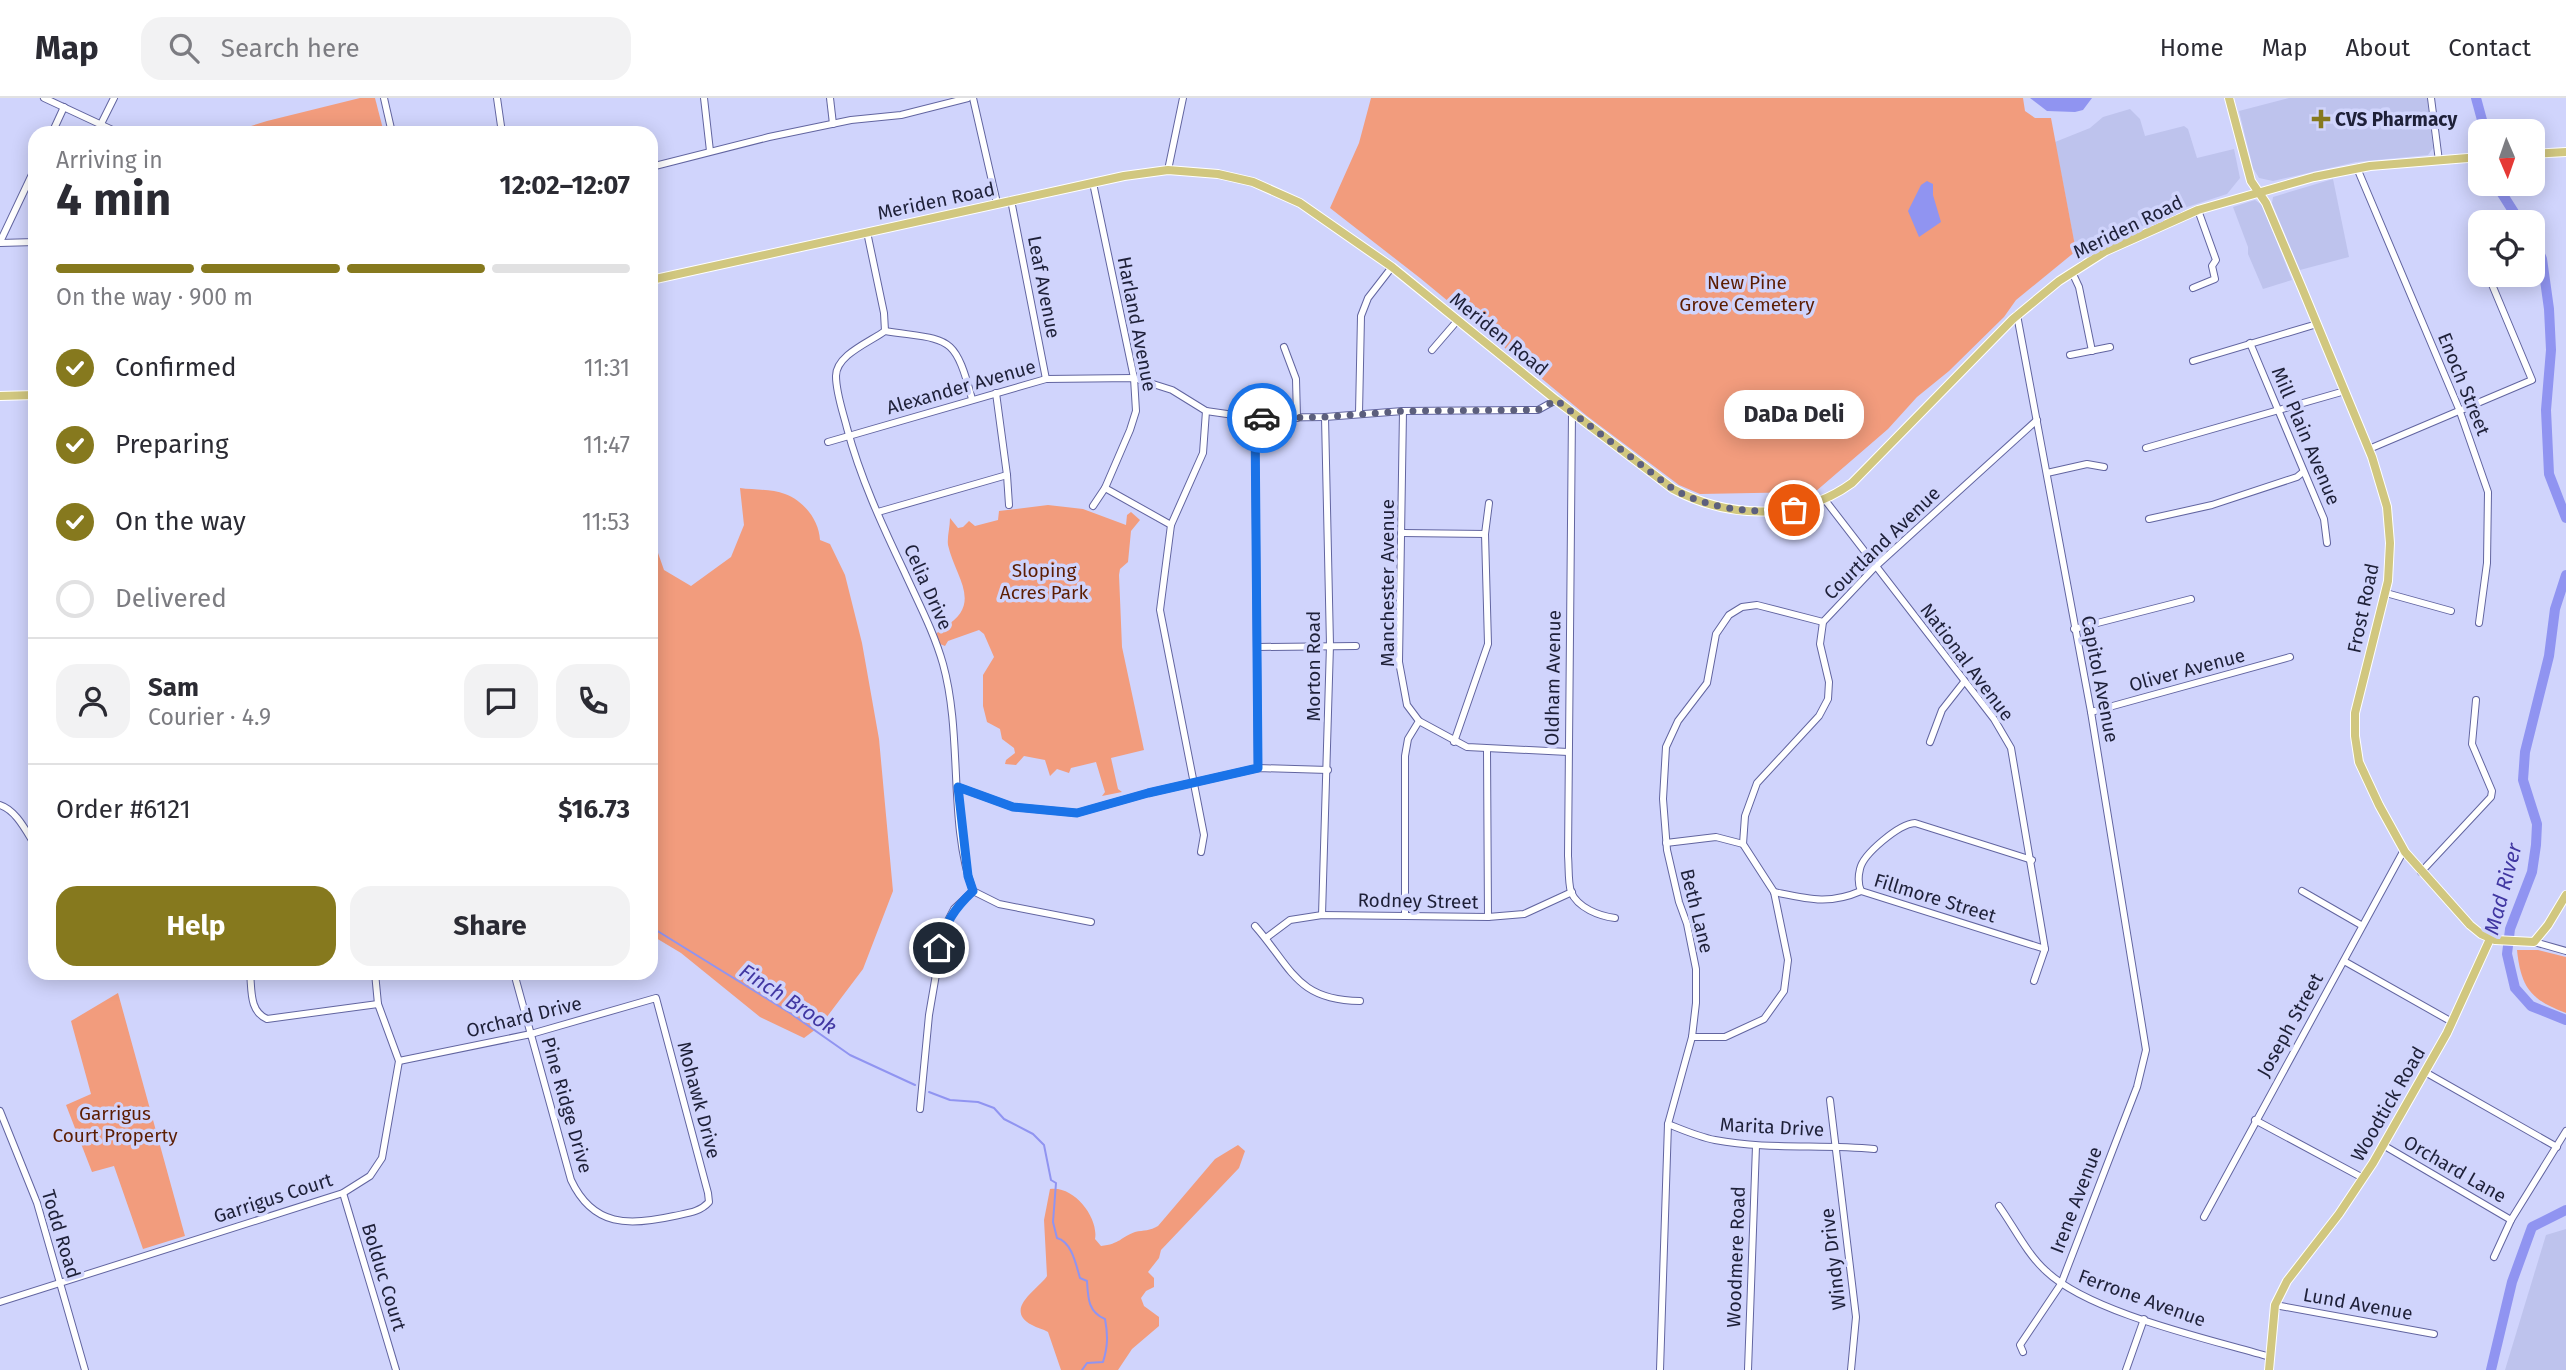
<!DOCTYPE html>
<html lang="en">
<head>
<meta charset="utf-8">
<style>
  body { margin:0; font-family:"Fira Sans",sans-serif; background:#f2f2f3; color:#2b2b33; height:100vh; display:flex; flex-direction:column; font-size:26px; white-space:nowrap }
  * { box-sizing:border-box; margin:0 }
  p { font-size:23px; color:#7c7c81 }
  .icon { flex:none; width:38px; height:38px; fill:none; stroke:currentColor; stroke-width:2; stroke-linecap:round; stroke-linejoin:round }
  .map { position:relative; flex:1; overflow:hidden }
  .side { position:absolute; left:28px; top:28px; width:630px; height:854px; display:flex; flex-direction:column; background:#fff; border-radius:21px; box-shadow:0 4px 18px #0003 }
  .side>* { flex:none }
  .needle { width:46px; rotate:178deg }
  .buttons { position:absolute; left:2468px; top:21px; display:grid; gap:14px }
  .buttons a { display:grid; place-items:center; width:77px; height:77px; border-radius:14px; background:#fff; box-shadow:0 4px 18px #0003; font-size:35px }
  .pin { position:absolute; display:grid; place-items:center; width:60px; height:60px; color:#fff; margin:-30px; border:4px solid #fff; border-radius:50%; box-shadow:0 2px 7px #0007 }
  .courier { position:absolute; display:grid; place-items:center; width:70px; height:70px; margin:-35px; border:5px solid #1a73e8; border-radius:50%; background:#fff; color:#222; box-shadow:0 2px 9px #0007 }
  .bubble { position:absolute; height:49px; border-radius:21px; background:#fff; box-shadow:0 4px 18px #0003; font-size:23px; font-weight:700; line-height:49px; text-align:center }
  .head em { font-style:normal; font-weight:700 }
  .head div { display:flex; flex-direction:column-reverse }
  .head { display:flex; align-items:center; justify-content:space-between; height:119px; padding:0 28px }
  h1 { font-size:46px; font-weight:700; line-height:52px }
  .bar { display:grid; grid-template-columns:repeat(4,1fr); gap:10px 7px; align-content:center; height:84px; padding:0 28px }
  .bar i { height:9px; border-radius:5px; background:#e1e1e2 }
  .bar .active { background:#86791e }
  .bar p { grid-column:span 4 }
  .line { display:flex; align-items:center; gap:18px; padding:0 28px; border-top:2px solid #e1e1e2 }
  .line div { flex:1 }
  .round { display:grid; place-items:center; flex:none; width:74px; height:74px; border-radius:21px; background:#f2f2f3 }
  ol { padding:0 28px; list-style:none }
  li { display:flex; align-items:center; gap:21px; height:77px }
  li p { margin-inline-start:auto }
  li .icon { padding:7px; border-radius:50%; background:#86791e; color:#fff; stroke-width:4 }
  li:last-child { color:#7c7c81 }
  li i { width:38px; height:38px; border:4px solid #e1e1e2; border-radius:50% }
  .action { display:flex; gap:14px; margin-top:auto; padding:14px 28px }
  .action a { flex:1; height:80px; border-radius:21px; background:#86791e; color:#fff; font-size:28px; font-weight:700; line-height:80px; text-align:center }
  .action a+a { background:#f2f2f3; color:#2b2b33 }
  header { display:flex; align-items:center; gap:42px; box-sizing:border-box; height:98px; padding:0 35px; background:#fff; border-bottom:2px solid #e1e1e2 }
  header strong { font-size:33px }
  nav { display:flex; gap:38px; margin-inline-start:auto; font-size:24px }
  .search { width:490px; height:63px; background:#f2f2f3; display:flex; align-items:center; gap:18px; box-sizing:border-box; padding:0 24px; border-radius:21px; color:#7c7c81; font-size:26px }
  .map>svg:first-child { display:block }
  .built { fill:#bec3ed }
  .green { fill:#f29c7d }
  .water { fill:#9094f1 }
  .lines { fill:none; stroke-linecap:round; stroke-linejoin:round }
  .stream { stroke:#9094f1; stroke-width:2 }
  .river { stroke:#9094f1; stroke-width:10 }
  .minor-casing { stroke:#6265a0; stroke-width:8 }
  .major-casing { stroke:#fff; stroke-width:10 }
  .minor { stroke:#fff; stroke-width:6 }
  .major { stroke:#d1c77f; stroke-width:8 }
  .done { stroke:#5c5f7d; stroke-width:7; stroke-dasharray:0 12.6 }
  .route { stroke:#1a73e8; stroke-width:9 }
  .poi-dot { fill:#86791e; stroke:#d0d4fc; stroke-width:2.5 }
  .labels { text-anchor:middle; dominant-baseline:central; stroke-width:7; stroke-linejoin:round; paint-order:stroke }
  .poi-label { font-size:19px; font-weight:bold; fill:#1e2038; stroke:#d0d4fc; text-anchor:start }
  .street-label { font-size:19px; fill:#1e2038; stroke:#d0d4fc }
  .park-label { font-size:19px; fill:#5c1d02; stroke:#d0d4fc }
  .water-label { font-size:21px; font-style:italic; fill:#4137a2; stroke:#d0d4fc }
</style>
</head>
<body>
<header>
<strong>Map</strong>
<div class="search"><svg class="icon" aria-label="search" viewBox="0 0 24 24"><circle cx="10" cy="10" r="6"/><path d="M15 15l6 6"/></svg>Search here</div>
<nav><a>Home</a><a>Map</a><a>About</a><a>Contact</a></nav>
</header>
<div class="map">
<svg width="2566" height="1272" viewBox="0 0 2566 1272">
  <rect width="100%" height="100%" fill="#d0d4fc"/>
  <!-- built -->
  <g class="built">
    <path d="M2289 0H2427L2433 50 2428 57 2356 64 2273 83 2259 80 2253 70 2239 13Z"/>
    <path d="M2130 11 2140 21 2145 38 2184 28 2188 31 2197 60 2234 51 2240 80 2227 96 2181 111 2119 139 2078 164 2055 44 2090 30 2103 19Z"/>
    <path d="M2333 81 2349 159 2300 172 2272 105 2273 99Z"/>
    <path d="M2255 102 2262 107 2292 182 2263 191 2248 156V149L2233 109Z"/>
    <path d="M2566 1131V1272H2505L2546 1137Z"/>
  </g>
  <!-- green -->
  <g class="green">
    <path d="M360 0H375L384 35H228L267 23Z"/>
    <path d="M1371 0H2023L2025 13 2035 20H2051L2076 153 2016 202 2004 219 1949 273 1917 299 1888 331 1815 394 1700 396 1679 387 1587 318 1420 180 1330 110 1359 45Z"/>
    <path d="M740 390C754 392 772 391 785 396 804 403 819 422 820 442L830 446 845 477 862 545 879 641 893 793 863 871 820 928 804 940 760 919 681 855 651 837V435L664 472 691 488 731 459 744 427Z"/>
    <path d="M1048 407 1083 411 1126 427 1127 417 1131 414 1140 422 1131 433 1128 464 1120 471 1119 477 1122 549 1144 652 1111 660 1118 691 1122 694 1102 698 1105 694 1096 664 1071 670 1069 675 1057 671 1050 678 1045 662 1024 658 1016 667 1005 666 1006 662 1015 655 1014 650 1002 641 1000 631 987 624 983 608V577L994 559 984 536 979 532 948 543 945 548 940 546 936 536 939 533 936 526 944 529C984 506 955 479 948 447 947 439 950 429 950 420L958 430 963 429 969 423 975 428 998 422 999 413Z"/>
    <path d="M2517 852H2538L2566 859V915C2531 902 2521 890 2517 852Z"/>
    <path d="M118 895 185 1138 143 1151 114 1068 92 1074 66 1007 91 996 71 923Z"/>
    <path d="M1238 1047 1245 1053 1239 1070 1161 1152 1159 1160 1148 1174 1154 1180V1189L1146 1193 1141 1200 1144 1208 1159 1219V1228L1132 1251 1118 1272H1061L1048 1234C1043 1231 1037 1230 1032 1227 1002 1211 1040 1190 1047 1178L1044 1122 1050 1091C1074 1087 1099 1120 1095 1141L1101 1148C1120 1146 1121 1139 1135 1134 1144 1132 1150 1133 1158 1128L1215 1061Z"/>
  </g>
  <!-- water -->
  <g class="water">
    <path d="M2030 0H2092L2083 12 2075 14 2047 13Z"/>
    <path d="M1927 83 1933 86V97L1941 124 1919 139 1908 113 1921 87Z"/>
  </g>
  <g class="lines">
    <!-- stream -->
    <g class="stream">
      <path d="M651 829 790 915 850 957 915 987"/>
      <path d="M929 994 950 1002 978 1004 994 1010 1004 1021 1033 1036 1044 1047 1051 1082 1056 1085 1053 1124 1057 1140C1072 1144 1076 1167 1080 1180L1087 1183C1088 1200 1088 1214 1105 1221 1108 1237 1108 1248 1103 1264L1087 1265 1082 1272"/>
    </g>
    <!-- river -->
    <g class="river">
      <path d="M2476 0 2485 33"/>
      <path d="M2496 86 2520 124"/>
      <path d="M2532 138 2542 161 2549 211 2551 252 2546 312 2549 376 2566 420"/>
      <path d="M2566 477 2555 511 2549 558 2525 654 2523 682 2537 726 2536 747 2532 774 2510 831 2507 856 2515 890 2531 908 2566 922"/>
      <path d="M2491 1272 2512 1184 2532 1129 2566 1112"/>
    </g>
    <!-- minor casing -->
    <g class="minor-casing">
      <g id="minor">
        <path d="M44 0 119 35"/>
        <path d="M384 0 392 35"/>
        <path d="M497 0 502 35"/>
        <path d="M704 0 710 53"/>
        <path d="M830 0 833 26"/>
        <path d="M973 0 997 105"/>
        <path d="M2431 0 2439 63"/>
        <path d="M101 26 114 0"/>
        <path d="M52 35 64 9"/>
        <path d="M651 69 769 39 851 22 901 17 968 0"/>
        <path d="M2357 70 2459 311 2488 394 2487 465 2479 525"/>
        <path d="M1168 72 1183 0"/>
        <path d="M1011 102 1046 281"/>
        <path d="M867 134 884 215 885 233"/>
        <path d="M0 144 35 70"/>
        <path d="M0 145 35 144"/>
        <path d="M2475 145 2480 156"/>
        <path d="M2072 174 2079 189 2092 253"/>
        <path d="M2193 190 2215 181 2212 168 2216 162 2198 112"/>
        <path d="M2017 217 2091 614 2146 952 2137 989 2061 1186 2020 1247 2023 1254"/>
        <path d="M2250 245 2324 421 2327 445"/>
        <path d="M1284 249 1296 281 1297 320"/>
        <path d="M1432 252 1457 223"/>
        <path d="M2070 257 2110 249"/>
        <path d="M2193 263 2317 226"/>
        <path d="M996 295 1007 377 1009 407"/>
        <path d="M972 301C954 234 949 243 885 233 870 244 836 257 836 278 836 295 843 314 847 330 860 379 882 427 904 473 918 504 934 534 943 566 963 638 948 724 973 793L999 806 1091 824"/>
        <path d="M1403 313 1399 564 1407 607 1419 623 1467 649 1568 654"/>
        <path d="M1572 314 1568 758C1569 769 1568 784 1571 794 1578 810 1599 818 1615 820"/>
        <path d="M1359 315 1361 218 1368 200 1392 169"/>
        <path d="M1255 320 1258 670"/>
        <path d="M828 344 1046 281 1134 280 1172 292 1206 313 1255 320 1325 319 1403 313 1538 312 1556 302"/>
        <path d="M2146 350 2345 293"/>
        <path d="M2369 351 2532 282 2488 177"/>
        <path d="M2047 375 2087 366 2104 369"/>
        <path d="M1105 390 1171 427"/>
        <path d="M1825 402 1994 621 2011 650 2045 851 2034 883"/>
        <path d="M1093 408 1105 390 1130 332 1136 313 1134 280 1093 85"/>
        <path d="M878 414 1007 377"/>
        <path d="M2149 421 2212 407 2297 379 2303 374"/>
        <path d="M1403 435 1485 436"/>
        <path d="M2386 495 2451 513"/>
        <path d="M2074 531 2191 501"/>
        <path d="M1258 549 1356 548"/>
        <path d="M2091 614 2290 559"/>
        <path d="M1454 644 1488 546 1485 436 1489 405"/>
        <path d="M1930 644 1942 612 1964 584"/>
        <path d="M1487 652 1488 819"/>
        <path d="M958 689 1013 709 1077 715 1148 695 1258 670 1328 672"/>
        <path d="M0 707C16 712 26 733 35 747"/>
        <path d="M1666 745 1716 739 1743 746"/>
        <path d="M1201 754 1204 737 1160 512 1171 427 1203 355 1206 313"/>
        <path d="M2421 774 2491 699 2492 693 2472 646 2476 602"/>
        <path d="M1861 793C1858 786 1858 779 1860 771 1863 756 1899 726 1915 725L2032 762"/>
        <path d="M2302 793 2361 827"/>
        <path d="M1774 794C1808 801 1829 807 1861 793L2045 851"/>
        <path d="M1322 817 1330 547 1325 319"/>
        <path d="M1405 818V658L1408 641 1419 623"/>
        <path d="M1255 828C1292 870 1296 902 1360 903"/>
        <path d="M1266 840 1290 822 1322 817 1488 819 1524 816 1572 794"/>
        <path d="M2534 844 2566 853"/>
        <path d="M2344 863 2452 924"/>
        <path d="M250 875C252 892 249 913 267 921L378 906"/>
        <path d="M1692 939H1725L1764 921 1784 893 1788 862 1774 794 1743 746 1745 718 1757 685 1819 618 1828 601 1829 584 1820 546 1823 524 1875 469 2037 322"/>
        <path d="M399 963 531 936 656 900 708 1095 709 1104C700 1114 688 1115 674 1118 629 1128 593 1129 571 1082L514 875"/>
        <path d="M2425 974 2557 1049"/>
        <path d="M1830 1002 1856 1219 1851 1272"/>
        <path d="M920 1011 929 917 944 830 954 811 973 793"/>
        <path d="M0 1013 37 1105 85 1272"/>
        <path d="M2255 1022 2363 1080"/>
        <path d="M1668 1026C1683 1032 1699 1039 1715 1042 1767 1052 1821 1046 1874 1051"/>
        <path d="M2383 1047 2511 1122"/>
        <path d="M343 1095 396 1272"/>
        <path d="M1999 1108C2014 1129 2027 1156 2046 1173 2090 1215 2209 1241 2270 1259"/>
        <path d="M2204 1119 2404 752"/>
        <path d="M2494 1159 2511 1122 2566 1033"/>
        <path d="M0 1204 343 1095 370 1078 382 1060 399 963 378 906 375 875"/>
        <path d="M2275 1207 2434 1236"/>
        <path d="M1660 1272 1668 1026 1692 939 1696 905V871L1687 826 1679 804 1667 752 1663 701 1666 649 1678 623 1707 585 1716 536 1729 517 1742 509 1757 507 1823 524"/>
        <path d="M1748 1272 1756 1048"/>
        <path d="M2126 1272 2144 1221"/>
      </g>
    </g>
    <!-- major casing -->
    <g class="major-casing">
      <g id="major">
        <path d="M2229 0 2251 83 2266 105 2302 190 2372 359 2387 409 2390 445 2388 483 2355 615V638L2359 664 2379 707 2405 754 2470 827 2481 836 2495 842 2534 844 2548 827 2566 797"/>
        <path d="M2532 56 2566 54"/>
        <path d="M651 182 1124 78 1168 72 1218 76 1253 84 1300 105 1392 169 1556 302 1673 391C1729 421 1800 423 1852 385L2013 221 2059 183 2106 153 2198 112 2314 79 2370 68 2480 59"/>
        <path d="M0 298 35 297"/>
        <path d="M2269 1272 2275 1207 2287 1183 2339 1116 2373 1065 2447 935 2490 841"/>
      </g>
    </g>
    <!-- minor -->
    <use href="#minor" class="minor"/>
    <!-- major -->
    <use href="#major" class="major"/>
  </g>
  <g class="lines">
    <!-- done -->
    <path class="done" d="M1262 320 1325 319 1404 313 1538 312 1556 302 1673 391C1711 412 1752 415 1794 412"/>
    <!-- route -->
    <path class="route" d="M939 850C945 825 954 811 973 793L968 778 958 689 1013 709 1077 715 1148 695 1258 670 1255 320H1262"/>
  </g>
  <!-- markers -->
  <path class="poi-dot" d="M2317.5 10.5h7v7h7v7h-7v7h-7v-7h-7v-7h7z"/>
  <g class="labels">
    <!-- poi labels -->
    <g class="poi-label">
      <text x="2335" y="21">CVS Pharmacy</text>
    </g>
    <!-- street labels -->
    <g class="street-label">
      <text transform="translate(936 103) rotate(-12)">Meriden Road</text>
      <text transform="translate(2128 129) rotate(-26)">Meriden Road</text>
      <text transform="translate(1044 189) rotate(79)">Leaf Avenue</text>
      <text transform="translate(1137 226) rotate(79)">Harland Avenue</text>
      <text transform="translate(1499 236) rotate(39)">Meriden Road</text>
      <text transform="translate(2464 286) rotate(68)">Enoch Street</text>
      <text transform="translate(961 289) rotate(-16)">Alexander Avenue</text>
      <text transform="translate(2306 338) rotate(67)">Mill Plain Avenue</text>
      <text transform="translate(1882 445) rotate(-44)">Courtland Avenue</text>
      <text transform="translate(1387 485) rotate(-90)">Manchester Avenue</text>
      <text transform="translate(928 489) rotate(66)">Celia Drive</text>
      <text transform="translate(2363 510) rotate(-78)">Frost Road</text>
      <text transform="translate(1967 564) rotate(53)">National Avenue</text>
      <text transform="translate(1313 568) rotate(-90)">Morton Road</text>
      <text transform="translate(2187 572) rotate(-15)">Oliver Avenue</text>
      <text transform="translate(1553 580) rotate(-89)">Oldham Avenue</text>
      <text transform="translate(2100 581) rotate(79)">Capitol Avenue</text>
      <text transform="translate(1935 800) rotate(17)">Fillmore Street</text>
      <text transform="translate(1418 803) rotate(1)">Rodney Street</text>
      <text transform="translate(1697 813) rotate(76)">Beth Lane</text>
      <text transform="translate(524 919) rotate(-14)">Orchard Drive</text>
      <text transform="translate(2290 927) rotate(-61)">Joseph Street</text>
      <text transform="translate(699 1002) rotate(75)">Mohawk Drive</text>
      <text transform="translate(2388 1006) rotate(-60)">Woodtick Road</text>
      <text transform="translate(567 1007) rotate(74)">Pine Ridge Drive</text>
      <text transform="translate(1772 1029) rotate(3)">Marita Drive</text>
      <text transform="translate(2455 1071) rotate(30)">Orchard Lane</text>
      <text transform="translate(273 1100) rotate(-18)">Garrigus Court</text>
      <text transform="translate(2076 1102) rotate(-69)">Irene Avenue</text>
      <text transform="translate(61 1136) rotate(73)">Todd Road</text>
      <text transform="translate(1736 1159) rotate(-88)">Woodmere Road</text>
      <text transform="translate(1833 1161) rotate(-97)">Windy Drive</text>
      <text transform="translate(384 1179) rotate(73)">Bolduc Court</text>
      <text transform="translate(2142 1200) rotate(20)">Ferrone Avenue</text>
      <text transform="translate(2358 1206) rotate(10)">Lund Avenue</text>
    </g>
    <!-- park labels -->
    <g class="park-label">
      <text x="1747" y="184">New Pine<tspan x="1747" dy="22">Grove Cemetery</tspan></text>
      <text x="1044" y="472">Sloping<tspan x="1044" dy="22">Acres Park</tspan></text>
      <text x="115" y="1015">Garrigus<tspan x="115" dy="22">Court Property</tspan></text>
    </g>
    <!-- water labels -->
    <g class="water-label">
      <text transform="translate(2503 791) rotate(-75)">Mad River</text>
      <text transform="translate(788 901) rotate(33)">Finch Brook</text>
    </g>
  </g>
</svg>
<div class="buttons">
<a><svg class="needle" viewBox="-14 -14 28 28"><path d="M0-13l5 13h-10z" fill="#e53935"/><path d="M0 13l5-13h-10z" fill="#7c7c81"/></svg></a>
<a><svg class="icon" aria-label="locate" viewBox="0 0 24 24"><circle cx="12" cy="12" r="6"/><path d="M12 2v4M12 18v4M2 12h4M18 12h4"/></svg></a>
</div>
<div class="pin" style="left:1794px;top:412px;background:#ea580c"><svg class="icon" aria-label="bag" viewBox="0 0 24 24"><path d="M5 8h14l-1 12H6zM9 8a3 3 0 0 1 6 0"/></svg></div>
<div class="pin" style="left:939px;top:850px;background:#1f2937"><svg class="icon" aria-label="home" viewBox="0 0 24 24"><path d="M3 11l9-7 9 7M6 9v11h12V9"/></svg></div>
<div class="courier" style="left:1262px;top:320px"><svg class="icon" aria-label="car" viewBox="0 0 24 24"><path d="M5 17H2v-5l4-1 3-4h7l3 4 3 1v5h-3M9 17h6M6 11h13"/><circle cx="7" cy="17" r="2"/><circle cx="17" cy="17" r="2"/></svg></div>
<div class="bubble" style="left:1724px;top:292px;width:140px">DaDa Deli</div>
<section class="side">
<div class="head"><div><h1>4 min</h1><p>Arriving in</p></div><em>12:02–12:07</em></div>
<div class="bar"><i class="active"></i><i class="active"></i><i class="active"></i><i></i><p>On the way · 900 m</p></div>
<ol>
<li><svg class="icon" aria-label="check" viewBox="0 0 24 24"><path d="M5 12l5 5 9-10"/></svg>Confirmed<p>11:31</p></li>
<li><svg class="icon" aria-label="check" viewBox="0 0 24 24"><path d="M5 12l5 5 9-10"/></svg>Preparing<p>11:47</p></li>
<li><svg class="icon" aria-label="check" viewBox="0 0 24 24"><path d="M5 12l5 5 9-10"/></svg>On the way<p>11:53</p></li>
<li><i></i>Delivered</li>
</ol>
<div class="line" style="height:126px"><a class="round"><svg class="icon" aria-label="person" viewBox="0 0 24 24"><circle cx="12" cy="8" r="4"/><path d="M4 21q1-7 8-7t8 7"/></svg></a><div><b>Sam</b><p>Courier · 4.9</p></div><a class="round"><svg class="icon" aria-label="chat" viewBox="0 0 24 24"><path d="M4 5h16v11H9l-5 4z"/></svg></a><a class="round"><svg class="icon" aria-label="phone" viewBox="0 0 24 24"><path d="M5 4h4l2 5-3 2q2 4 5 5l2-3 5 2v4C11 20 4 13 5 4z"/></svg></a></div>
<div class="line" style="height:91px"><div>Order #6121</div><b>$16.73</b></div>
<div class="action"><a>Help</a><a>Share</a></div>
</section>
</div>
</body>
</html>
